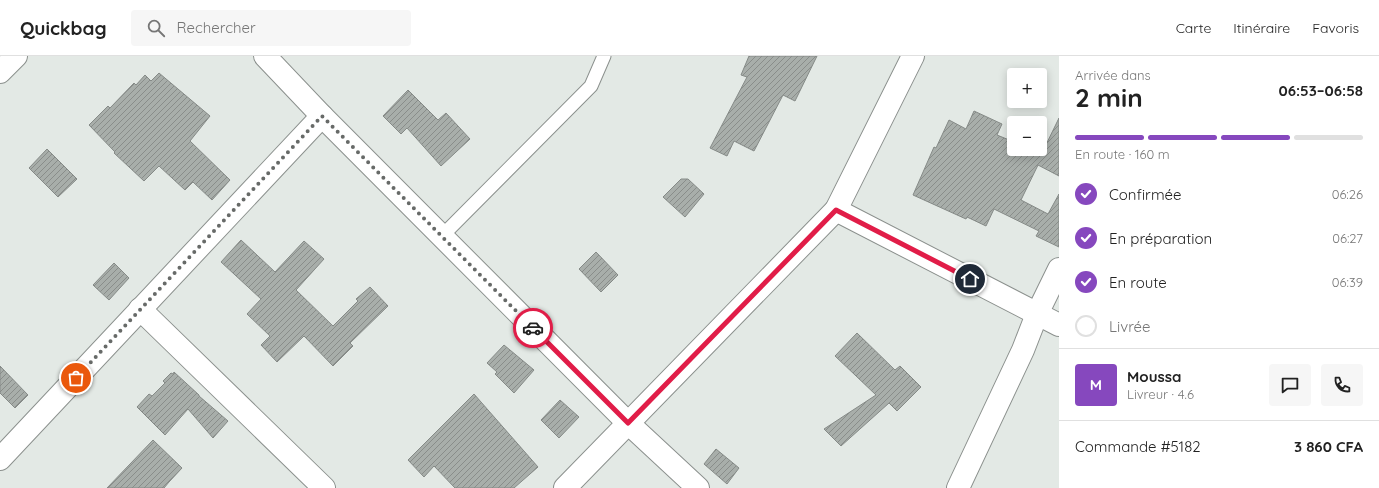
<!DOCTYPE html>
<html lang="fr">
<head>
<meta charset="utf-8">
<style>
  body { margin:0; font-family:Quicksand,sans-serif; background:#f6f6f6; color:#222; height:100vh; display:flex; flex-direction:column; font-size:15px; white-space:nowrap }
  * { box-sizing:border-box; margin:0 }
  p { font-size:13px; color:#767676 }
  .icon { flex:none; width:22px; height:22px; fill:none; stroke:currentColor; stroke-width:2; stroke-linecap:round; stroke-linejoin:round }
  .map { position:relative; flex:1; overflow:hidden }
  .details { display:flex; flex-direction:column; background:#fff; width:320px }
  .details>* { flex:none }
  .controls { position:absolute; left:1007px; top:12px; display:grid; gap:8px }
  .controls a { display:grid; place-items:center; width:40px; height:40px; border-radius:4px; background:#fff; box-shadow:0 2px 10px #0003; font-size:20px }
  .pin { position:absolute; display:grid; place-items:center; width:34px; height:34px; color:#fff; margin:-17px; border:2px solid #fff; border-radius:50%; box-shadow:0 1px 4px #0007 }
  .courier { position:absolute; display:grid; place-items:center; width:40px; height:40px; margin:-20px; border:3px solid #e11d48; border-radius:50%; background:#fff; color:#222; box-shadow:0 1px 5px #0007 }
  .summary em { font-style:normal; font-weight:800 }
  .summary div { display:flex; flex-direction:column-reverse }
  .summary { display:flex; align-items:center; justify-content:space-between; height:68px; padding:0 16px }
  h1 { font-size:26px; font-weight:800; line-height:30px }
  .bar { display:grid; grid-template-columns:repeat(4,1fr); gap:6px 4px; align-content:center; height:48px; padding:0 16px }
  .bar i { height:5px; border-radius:3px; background:#e0e0e0 }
  .bar .selected { background:#8648be }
  .bar p { grid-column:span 4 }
  .line { display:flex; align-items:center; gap:10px; padding:0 16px; border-top:1px solid #e0e0e0 }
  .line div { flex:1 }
  .round { display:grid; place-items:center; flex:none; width:42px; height:42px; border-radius:4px; background:#f6f6f6 }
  ol { padding:0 16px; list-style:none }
  li { display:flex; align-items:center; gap:12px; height:44px }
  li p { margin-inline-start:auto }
  li .icon { padding:4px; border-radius:50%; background:#8648be; color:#fff; stroke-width:4 }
  li:last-child { color:#767676 }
  li i { width:22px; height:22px; border:2px solid #e0e0e0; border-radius:50% }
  header { display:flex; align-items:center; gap:24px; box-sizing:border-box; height:56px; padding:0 20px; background:#fff; border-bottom:1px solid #e0e0e0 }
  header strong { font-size:19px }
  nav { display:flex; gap:22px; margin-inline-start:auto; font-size:14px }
  .search { width:280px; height:36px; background:#f6f6f6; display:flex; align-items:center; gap:10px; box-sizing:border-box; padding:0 14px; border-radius:4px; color:#767676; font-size:15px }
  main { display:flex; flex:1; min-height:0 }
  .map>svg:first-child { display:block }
  .building { fill:url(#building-hatch); stroke:#858a87 }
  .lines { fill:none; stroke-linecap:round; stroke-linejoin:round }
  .lane-casing { stroke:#8b908d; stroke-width:15 }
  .street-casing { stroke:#8b908d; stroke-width:24 }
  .secondary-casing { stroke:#8b908d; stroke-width:24 }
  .lane { stroke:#fff; stroke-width:13 }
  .street { stroke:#fff; stroke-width:22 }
  .secondary { stroke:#fff; stroke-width:22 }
  .done { stroke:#676a68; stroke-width:4; stroke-dasharray:0 7.2 }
  .route { stroke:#e11d48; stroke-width:5 }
</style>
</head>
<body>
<header>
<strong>Quickbag</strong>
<div class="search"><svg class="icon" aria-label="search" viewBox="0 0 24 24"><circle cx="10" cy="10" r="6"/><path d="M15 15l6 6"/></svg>Rechercher</div>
<nav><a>Carte</a><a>Itinéraire</a><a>Favoris</a></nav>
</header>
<main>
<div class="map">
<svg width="1059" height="432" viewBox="0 0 1059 432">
  <defs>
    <pattern id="building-hatch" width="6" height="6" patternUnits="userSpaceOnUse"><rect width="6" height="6" fill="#a8aeaa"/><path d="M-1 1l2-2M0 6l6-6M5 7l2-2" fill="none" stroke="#898d8a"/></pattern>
  </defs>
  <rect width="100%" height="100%" fill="#e3e9e5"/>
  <!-- building -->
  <g class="building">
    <path d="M749 0H817L795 45 783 39 754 95 734 85 727 100 710 92 747 21 741 19Z"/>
    <path d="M159 17 210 60 190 85 230 124 212 144 193 126 185 134 159 110 144 125 114 97 115 96 89 69 108 50 110 52 134 27 136 29 145 19 151 25Z"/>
    <path d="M408 34 438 64 446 57 470 83 441 110 407 72 401 78 383 60Z"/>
    <path d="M974 55 1002 68 997 79 1014 86V93H1028L1041 99 1059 62V120L1038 109 1021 144 1048 158 1059 138V191L1036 180 1039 175 994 153 986 170 967 161 966 163 913 139 934 91 936 92 949 64 966 73Z"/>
    <path d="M47 93 77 123 58 141 29 112Z"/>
    <path d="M681 123H688L704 138 685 161 663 141Z"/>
    <path d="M241 184 275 216 304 185 324 203 296 234 333 270 358 245 356 243 370 231 388 250 350 287 353 290 333 310 304 280 277 306 261 289 270 280 247 258 261 243 221 206Z"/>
    <path d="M596 196 618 219 601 236 579 213Z"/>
    <path d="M114 207 129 222 109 244 93 229Z"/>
    <path d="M857 277 895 314 900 310 921 331 897 355 889 347 841 390 824 373 876 339 835 300Z"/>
    <path d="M504 289 534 314 514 337 495 318 497 316 487 307Z"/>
    <path d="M0 310 28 339 15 352 0 337Z"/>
    <path d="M174 316 199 339V340L228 365 213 382 188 353 165 379 137 351 149 338 152 340 165 327 163 325 171 317 173 318Z"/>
    <path d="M474 338 538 411 514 432H455L434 410 424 421 408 404Z"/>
    <path d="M560 344 579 361 559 382 541 364Z"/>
    <path d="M153 384 182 412 169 426 164 432H107Z"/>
    <path d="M716 393 739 412 727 428 704 408Z"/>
  </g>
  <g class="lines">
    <!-- lane casing -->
    <g class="lane-casing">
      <path id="lane" d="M442 180 591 30 604 0"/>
    </g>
    <!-- street casing -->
    <g class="street-casing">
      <g id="street">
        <path d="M265 0 322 60 628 367 698 432"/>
        <path d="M0 16 16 0"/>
        <path d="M836 154 913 0"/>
        <path d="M140 253 324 432"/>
        <path d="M0 403 322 60"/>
        <path d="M958 432 1023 294 1037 258 1059 213"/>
      </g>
    </g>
    <!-- secondary casing -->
    <g class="secondary-casing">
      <path id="secondary" d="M565 432 836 154 1059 269"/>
    </g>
    <!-- lane -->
    <use href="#lane" class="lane"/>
    <!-- street -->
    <use href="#street" class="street"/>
    <!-- secondary -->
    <use href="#secondary" class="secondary"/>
  </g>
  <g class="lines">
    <!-- done -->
    <path class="done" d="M76 322 322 60 533 272"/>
    <!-- route -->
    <path class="route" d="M533 272 628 367 836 154 970 223"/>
  </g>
</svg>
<div class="controls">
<a>+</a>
<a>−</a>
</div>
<div class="pin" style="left:76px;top:322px;background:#ea580c"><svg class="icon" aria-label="bag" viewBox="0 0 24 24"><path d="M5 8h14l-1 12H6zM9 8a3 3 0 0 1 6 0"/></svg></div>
<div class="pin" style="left:970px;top:223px;background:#1f2937"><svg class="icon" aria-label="home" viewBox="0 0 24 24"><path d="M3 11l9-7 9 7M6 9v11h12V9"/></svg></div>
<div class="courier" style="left:533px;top:272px"><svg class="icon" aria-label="car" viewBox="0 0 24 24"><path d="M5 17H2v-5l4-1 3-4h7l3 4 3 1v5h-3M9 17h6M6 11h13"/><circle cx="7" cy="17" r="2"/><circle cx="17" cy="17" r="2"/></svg></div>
</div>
<section class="details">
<div class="summary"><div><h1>2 min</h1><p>Arrivée dans</p></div><em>06:53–06:58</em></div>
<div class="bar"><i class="selected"></i><i class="selected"></i><i class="selected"></i><i></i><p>En route · 160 m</p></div>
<ol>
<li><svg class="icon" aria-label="check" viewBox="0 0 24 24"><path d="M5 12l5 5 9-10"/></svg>Confirmée<p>06:26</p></li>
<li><svg class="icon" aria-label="check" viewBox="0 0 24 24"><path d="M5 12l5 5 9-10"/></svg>En préparation<p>06:27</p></li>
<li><svg class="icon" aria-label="check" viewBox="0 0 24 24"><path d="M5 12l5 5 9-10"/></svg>En route<p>06:39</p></li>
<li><i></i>Livrée</li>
</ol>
<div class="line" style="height:72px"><b class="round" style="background:#8648be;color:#fff">M</b><div><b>Moussa</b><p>Livreur · 4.6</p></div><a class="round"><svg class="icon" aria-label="chat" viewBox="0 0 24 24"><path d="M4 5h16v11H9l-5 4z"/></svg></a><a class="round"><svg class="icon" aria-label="phone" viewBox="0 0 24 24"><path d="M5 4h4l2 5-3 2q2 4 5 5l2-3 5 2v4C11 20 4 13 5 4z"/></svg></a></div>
<div class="line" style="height:52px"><div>Commande #5182</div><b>3 860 CFA</b></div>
</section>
</main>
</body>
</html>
